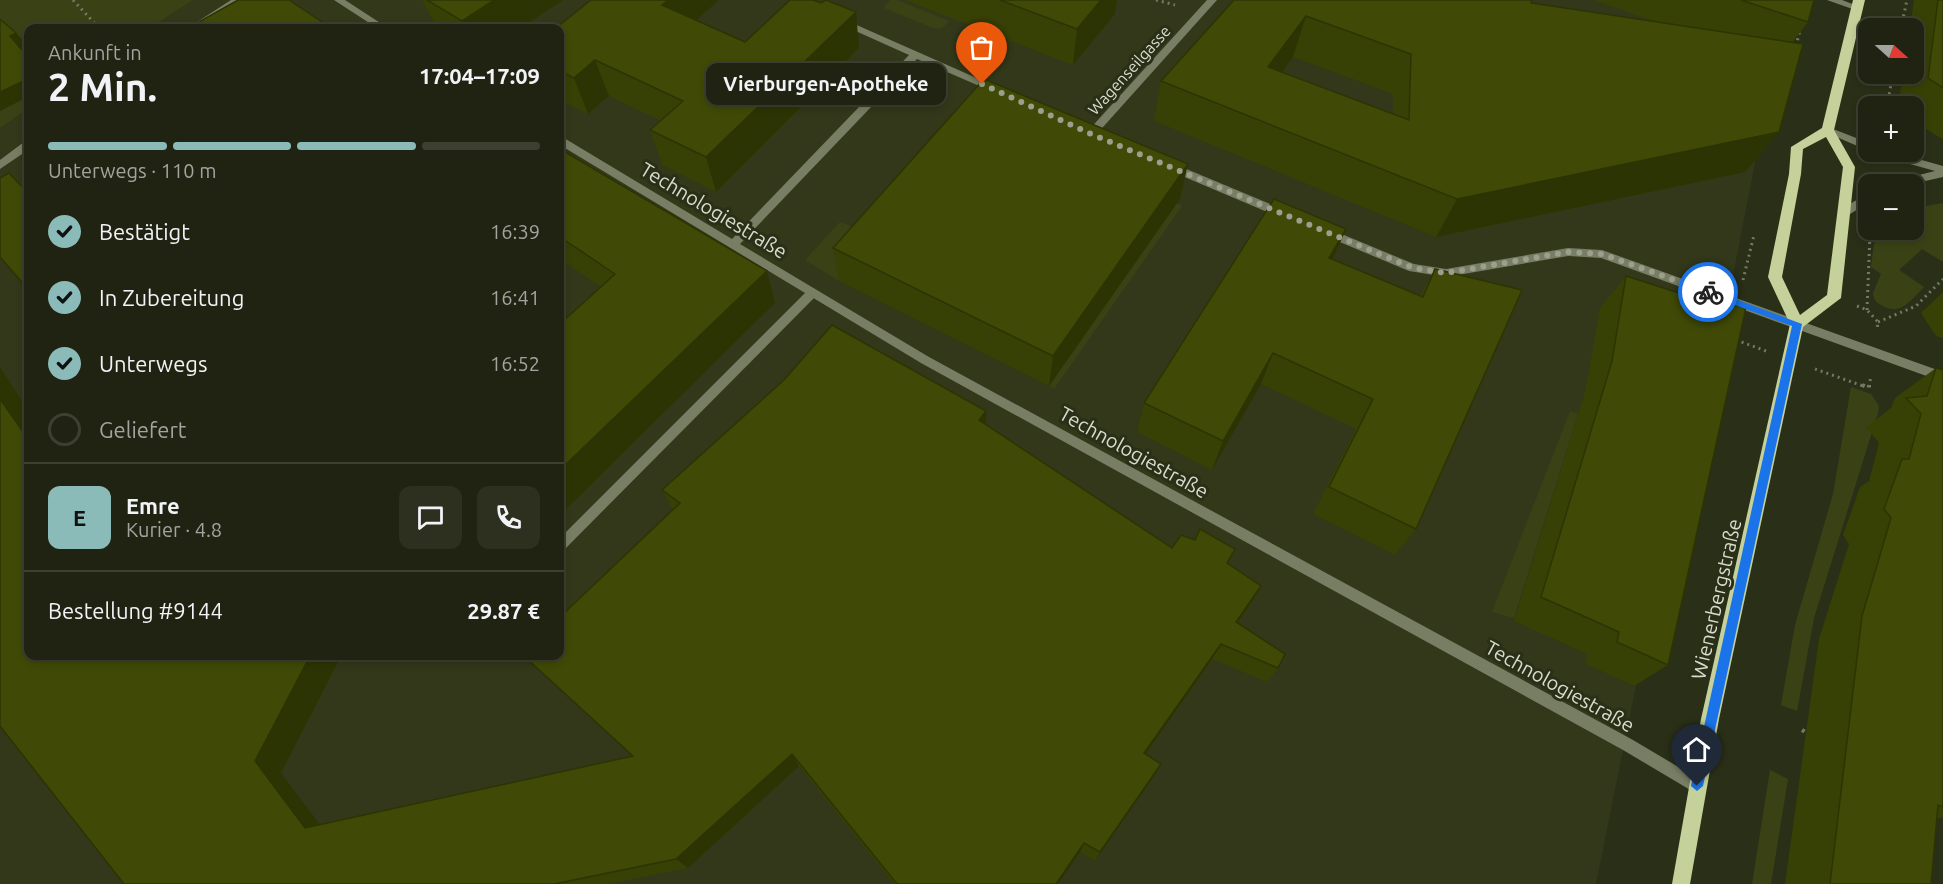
<!DOCTYPE html>
<html lang="de">
<head>
<meta charset="utf-8">
<style>
  body { margin:0; font-family:Ubuntu,sans-serif; background:#2d2f1f; color:#f1f3f6; height:100vh; display:flex; flex-direction:column; font-size:22px; white-space:nowrap }
  * { box-sizing:border-box; margin:0 }
  p { font-size:20px; color:#a2a49f }
  .icon { flex:none; width:33px; height:33px; fill:none; stroke:currentColor; stroke-width:2; stroke-linecap:round; stroke-linejoin:round }
  .map { position:relative; flex:1; overflow:hidden }
  .drawer { position:absolute; left:24px; top:24px; width:540px; height:636px; display:flex; flex-direction:column; background:#202311; border-radius:12px; box-shadow:0 3px 9px #0003,0 0 0 2px #3d4031 }
  .drawer>* { flex:none }
  .needle { width:39px; rotate:111deg }
  .tools { position:absolute; left:1858px; top:18px; display:grid; gap:12px }
  .tools a { display:grid; place-items:center; width:66px; height:66px; border-radius:12px; background:#202311; box-shadow:0 3px 9px #0003,0 0 0 2px #3d4031; font-size:30px }
  .pin { position:absolute; display:grid; place-items:center; width:51px; height:51px; color:#fff; margin:-62px -26px; border-radius:50% 50% 50% 0; rotate:-45deg; box-shadow:0 0 6px #0007 }
  .pin .icon { rotate:45deg }
  .courier { position:absolute; display:grid; place-items:center; width:60px; height:60px; margin:-30px; border:4px solid #1a73e8; border-radius:50%; background:#fff; color:#222; box-shadow:0 2px 8px #0007 }
  .bubble { position:absolute; height:42px; border-radius:12px; background:#202311; box-shadow:0 3px 9px #0003,0 0 0 2px #3d4031; font-size:20px; font-weight:700; line-height:42px; text-align:center }
  .headline em { font-style:normal; font-weight:700 }
  .headline div { display:flex; flex-direction:column-reverse }
  .headline { display:flex; align-items:center; justify-content:space-between; height:102px; padding:0 24px }
  h1 { font-size:39px; font-weight:700; line-height:45px }
  .bar { display:grid; grid-template-columns:repeat(4,1fr); gap:9px 6px; align-content:center; height:72px; padding:0 24px }
  .bar i { height:8px; border-radius:4px; background:#3d4031 }
  .bar .selected { background:#8bbbb9 }
  .bar p { grid-column:span 4 }
  .line { display:flex; align-items:center; gap:15px; padding:0 24px; border-top:2px solid #3d4031 }
  .line div { flex:1 }
  .round { display:grid; place-items:center; flex:none; width:63px; height:63px; border-radius:12px; background:#2d2f1f }
  ol { padding:0 24px; list-style:none }
  li { display:flex; align-items:center; gap:18px; height:66px }
  li p { margin-inline-start:auto }
  li .icon { padding:6px; border-radius:50%; background:#8bbbb9; color:#111; stroke-width:4 }
  li:last-child { color:#a2a49f }
  li i { width:33px; height:33px; border:3px solid #3d4031; border-radius:50% }
  .map>svg:first-child { display:block }
  .built { fill:#323819 }
  .green { fill:#3a4215 }
  .lines { fill:none; stroke-linecap:round; stroke-linejoin:round }
  .path-far1 { stroke:#747965; stroke-width:3; stroke-dasharray:2 4; stroke-linecap:butt }
  .path { stroke:#747965; stroke-width:4; stroke-dasharray:3 5; stroke-linecap:butt }
  .service { fill:#787e64; fill-rule:evenodd }
  .minor { fill:#787e64; fill-rule:evenodd }
  .primary { fill:#c4d19a; fill-rule:evenodd }
  .wall { fill:#374005; fill-rule:evenodd }
  .shaded-wall { fill:#2d3404 }
  .building { fill:#404a06; stroke:#2d3404; stroke-width:1.5; fill-rule:evenodd }
  .route { fill:#1a73e8 }
  .done { stroke:#9b9f8d; stroke-width:6; stroke-dasharray:0 10.8 }
  .labels { text-anchor:middle; dominant-baseline:central; stroke-width:6; stroke-linejoin:round; paint-order:stroke }
  .far-street-label { font-size:16px; fill:#d8dccd; stroke:#2a2f17 }
  .street-label { font-size:20px; fill:#d8dccd; stroke:#2a2f17 }
</style>
</head>
<body>
<div class="map">
<svg width="1943" height="884" viewBox="0 0 1943 884">
  <rect width="100%" height="100%" fill="#2a2f17"/>
  <!-- built -->
  <path class="built" d="M193 0H1799L1758 148 1718 352 1646 636 1596 884H0V128L28 109V656H560V28H150Z"/>
  <!-- green -->
  <g class="green">
    <path d="M0 0H193L150 28H28V109L0 128Z"/>
    <path d="M890 0H897L949 21 942 28H933L884 8Z"/>
    <path d="M1176 203 1182 206 1054 389 1049 386Z"/>
    <path d="M1943 203V262L1922 249 1899 270 1924 287C1911 300 1900 317 1881 305 1875 302 1874 299 1873 293L1881 274 1871 267 1874 244 1880 230H1914V208Z"/>
    <path d="M840 222 861 230 839 281 805 260Z"/>
    <path d="M1851 387 1871 394 1879 406 1878 413 1814 618 1797 711 1781 705 1795 625 1833 494Z"/>
    <path d="M1570 411 1578 414 1514 618 1492 612Z"/>
    <path d="M1770 770 1788 779 1771 884H1752Z"/>
  </g>
  <g class="lines">
    <!-- path-far1 -->
    <g class="path-far1">
      <path d="M73 0 99 28"/>
      <path d="M1156 0 1175 5"/>
      <path d="M1901 28 1907 0"/>
      <path d="M1796 46 1800 30"/>
      <path d="M1887 106 1893 74"/>
      <path d="M1743 280 1754 235"/>
      <path d="M1857 306 1867 310 1878 322 1877 330"/>
      <path d="M1867 310 1870 233"/>
      <path d="M1878 322 1916 306 1943 279"/>
      <path d="M1736 340 1766 351"/>
      <path d="M1815 369 1866 387"/>
      <path d="M1869 387 1871 376"/>
    </g>
    <!-- path -->
    <g class="path">
      <path d="M1862 385 1869 388V385"/>
      <path d="M1802 730 1805 732"/>
    </g>
    <!-- service -->
    <path class="service" d="M813 288 818 292 817 295 564 550 560 552V538L809 289Z"/>
    <!-- minor -->
    <g class="minor">
      <path d="M231 0H242L200 28H190L191 26Z"/>
      <path d="M334 0H345L388 28H377Z"/>
      <path d="M1207 0H1217L1095 136H1087V132Z"/>
      <path d="M1827 0H1842L1863 8 1858 11Z"/>
      <path d="M843 19 997 87 999 89 997 91H991L917 59 740 244 929 357 1633 740 1702 781 1704 786 1702 791 1697 793 1692 791 1623 750 921 363 560 145V138H564L732 239 909 55 840 24V20Z"/>
      <path d="M1828 127 1869 143V151L1825 132V128Z"/>
      <path d="M24 142H28V150L0 169V160Z"/>
      <path d="M1877 152H1893L1943 166V177L1912 184H1894L1895 181 1935 171 1878 155Z"/>
      <path d="M1172 163 1287 211 1288 214 1283 218 1279 217 1168 170V164Z"/>
      <path d="M1869 193V202L1847 216H1839L1838 213 1839 210Z"/>
      <path d="M1327 228 1414 264 1446 269 1568 248 1602 250 1943 372V382L1601 258 1568 256 1446 277 1409 271 1323 235 1322 232 1323 229Z"/>
    </g>
    <!-- primary -->
    <path class="primary" d="M1853 0H1865L1834 130 1855 167 1841 298 1803 327 1719 719 1690 884H1672L1701 719 1790 324 1768 277 1789 174 1791 147 1822 128ZM1826 137 1843 167 1827 295 1800 315 1782 277 1801 174 1803 149Z"/>
  </g>
  <!-- wall -->
  <g class="wall">
    <path d="M422 0H563L521 28H437Z"/>
    <path d="M591 0H719L696 20 745 42 859 48 716 192 662 165 650 130 661 121 609 96 588 114 560 100V28Z"/>
    <path d="M905 0H1117L1115 14 1073 65Z"/>
    <path d="M1234 0 1531 3 1656 22 1594 0H1814L1808 22 1793 42 1779 132 1745 172 1436 237 1154 121 1161 81ZM1293 57 1393 94V114L1282 72Z"/>
    <path d="M1914 0H1943V139H1942L1914 121V106H1898L1903 74H1914V28H1910Z"/>
    <path d="M560 149 767 271 775 303 601 287 560 259Z"/>
    <path d="M1180 199 1049 386 839 281 833 248Z"/>
    <path d="M1346 229 1333 259 1420 296 1435 269 1416 529 1395 555 1313 514 1356 429 1261 384 1212 470 1137 432 1144 403Z"/>
    <path d="M1626 276 1668 665 1634 686 1586 664 1587 654 1514 621 1585 392 1600 308Z"/>
    <path d="M1943 292V338L1936 336 1921 313Z"/>
    <path d="M0 367 28 410 25 413 28 656 201 657 202 656H341L281 773 320 825 633 757 673 510 662 490 986 411V424L1172 548 1195 540 1235 549 1228 564 1251 603 1238 623 1278 668 1267 682 1212 659 1146 754 1154 776 1095 861 1080 852 1058 884H894L799 766 688 868 608 884H124L0 726Z"/>
    <path d="M1936 368 1943 370V817L1937 819 1931 884H1785L1819 639 1849 544 1843 535 1860 487 1869 481 1879 443 1866 427 1891 408 1895 398Z"/>
  </g>
  <!-- shaded-wall -->
  <g class="shaded-wall">
    <path d="M494 0H563L521 28H465L462 21Z"/>
    <path d="M668 0H719L672 42 662 5Z"/>
    <path d="M1101 0H1117L1115 14 1073 65 1077 29Z"/>
    <path d="M856 12 859 48 716 192 706 157Z"/>
    <path d="M1306 16 1293 57 1256 108 1268 67Z"/>
    <path d="M16 33 28 46 22 49 10 36Z"/>
    <path d="M595 60 609 96 588 114 574 78Z"/>
    <path d="M28 79V97L0 111V92Z"/>
    <path d="M1779 132 1745 172 1436 237 1457 199Z"/>
    <path d="M1188 164 1180 199 1049 386 1053 356Z"/>
    <path d="M1346 229 1331 263 1329 258Z"/>
    <path d="M767 271 775 303 560 515V470Z"/>
    <path d="M1273 353 1261 384 1212 470 1223 441Z"/>
    <path d="M0 367 28 410 25 413 28 418V439L0 399Z"/>
    <path d="M986 411V432L979 420Z"/>
    <path d="M1261 586 1251 603 1227 637 1236 622Z"/>
    <path d="M1221 644 1212 659 1138 765 1144 753Z"/>
    <path d="M310 656H341L281 773 330 838 305 828 255 761Z"/>
    <path d="M792 754 799 766 688 868 676 859Z"/>
    <path d="M1161 764 1154 776 1095 861 1100 852Z"/>
    <path d="M1084 843 1080 852 1058 884H1056Z"/>
  </g>
  <!-- building -->
  <g class="building">
    <path d="M238 0H289L331 28H188Z"/>
    <path d="M427 0H494L462 21Z"/>
    <path d="M591 0H668L662 5 745 42 790 0H813L821 3 826 0 856 12 706 157 650 130 683 101 595 60 574 78 560 71V28H556Z"/>
    <path d="M1000 0H1101L1077 29Z"/>
    <path d="M1234 0H1532L1531 3 1803 44 1779 132 1457 199 1161 81ZM1306 16 1411 54 1409 120 1268 67Z"/>
    <path d="M1741 0H1814L1808 22Z"/>
    <path d="M1938 0H1943V88L1928 78Z"/>
    <path d="M0 19 16 33 10 36 28 57V79L0 92Z"/>
    <path d="M984 79 1188 164 1053 356 833 248Z"/>
    <path d="M560 149 767 271 560 470V324L615 274 560 237Z"/>
    <path d="M9 173 28 193V289L0 257V178Z"/>
    <path d="M1274 199 1346 229 1329 258 1423 297 1435 269 1522 290 1416 529 1329 487 1373 399 1273 353 1223 441 1144 403Z"/>
    <path d="M1626 276 1704 301 1746 307 1668 665 1617 642 1619 632 1541 597 1612 361Z"/>
    <path d="M832 325 986 411 979 420 1172 548 1181 535 1195 540 1200 529 1235 549 1227 563 1261 586 1236 622 1285 654 1278 668 1221 644 1144 753 1161 764 1100 852 1084 843 1056 884H897L792 754 676 859 554 884H124L0 726V399L28 439V656H195L201 657 202 656H310L255 761 305 828 633 756 524 656H560V617L680 503 662 490 784 380Z"/>
    <path d="M1936 368 1943 370V807L1938 805 1931 884H1830L1862 616 1891 518 1884 509 1902 459H1909L1921 414 1906 398 1927 396Z"/>
  </g>
  <!-- route -->
  <path class="route" d="M1705 290H1711L1802 324 1703 786 1697 791 1691 786 1792 326 1705 294Z"/>
  <g class="lines">
    <!-- done -->
    <path class="done" d="M982 84 1091 134 1413 268 1446 273 1568 252 1602 254 1708 292"/>
  </g>
  <g class="labels">
    <!-- far-street labels -->
    <g class="far-street-label">
      <text transform="translate(1129 70) rotate(-48)">Wagenseilgasse</text>
    </g>
    <!-- street labels -->
    <g class="street-label">
      <text transform="translate(714 210) rotate(31)">Technologiestraße</text>
      <text transform="translate(1134 452) rotate(29)">Technologiestraße</text>
      <text transform="translate(1716 599) rotate(-77)">Wienerbergstraße</text>
      <text transform="translate(1560 686) rotate(29)">Technologiestraße</text>
    </g>
  </g>
</svg>
<div class="tools">
<a><svg class="needle" viewBox="-14 -14 28 28"><path d="M0-13l5 13h-10z" fill="#e53935"/><path d="M0 13l5-13h-10z" fill="#a2a49f"/></svg></a>
<a>+</a>
<a>−</a>
</div>
<div class="pin" style="left:982px;top:84px;background:#ea580c"><svg class="icon" aria-label="bag" viewBox="0 0 24 24"><path d="M5 8h14l-1 12H6zM9 8a3 3 0 0 1 6 0"/></svg></div>
<div class="pin" style="left:1697px;top:786px;background:#1f2937"><svg class="icon" aria-label="home" viewBox="0 0 24 24"><path d="M3 11l9-7 9 7M6 9v11h12V9"/></svg></div>
<div class="courier" style="left:1708px;top:292px"><svg class="icon" aria-label="bike" viewBox="0 0 24 24"><circle cx="6" cy="16" r="4"/><circle cx="18" cy="16" r="4"/><path d="M6 16l4-8h5l3 8M10 8l3 8H6M13 5h3"/></svg></div>
<div class="bubble" style="left:706px;top:63px;width:240px">Vierburgen-Apotheke</div>
<section class="drawer">
<div class="headline"><div><h1>2 Min.</h1><p>Ankunft in</p></div><em>17:04–17:09</em></div>
<div class="bar"><i class="selected"></i><i class="selected"></i><i class="selected"></i><i></i><p>Unterwegs · 110 m</p></div>
<ol>
<li><svg class="icon" aria-label="check" viewBox="0 0 24 24"><path d="M5 12l5 5 9-10"/></svg>Bestätigt<p>16:39</p></li>
<li><svg class="icon" aria-label="check" viewBox="0 0 24 24"><path d="M5 12l5 5 9-10"/></svg>In Zubereitung<p>16:41</p></li>
<li><svg class="icon" aria-label="check" viewBox="0 0 24 24"><path d="M5 12l5 5 9-10"/></svg>Unterwegs<p>16:52</p></li>
<li><i></i>Geliefert</li>
</ol>
<div class="line" style="height:108px"><b class="round" style="background:#8bbbb9;color:#111">E</b><div><b>Emre</b><p>Kurier · 4.8</p></div><a class="round"><svg class="icon" aria-label="chat" viewBox="0 0 24 24"><path d="M4 5h16v11H9l-5 4z"/></svg></a><a class="round"><svg class="icon" aria-label="phone" viewBox="0 0 24 24"><path d="M5 4h4l2 5-3 2q2 4 5 5l2-3 5 2v4C11 20 4 13 5 4z"/></svg></a></div>
<div class="line" style="height:78px"><div>Bestellung #9144</div><b>29.87 €</b></div>
</section>
</div>
</body>
</html>
